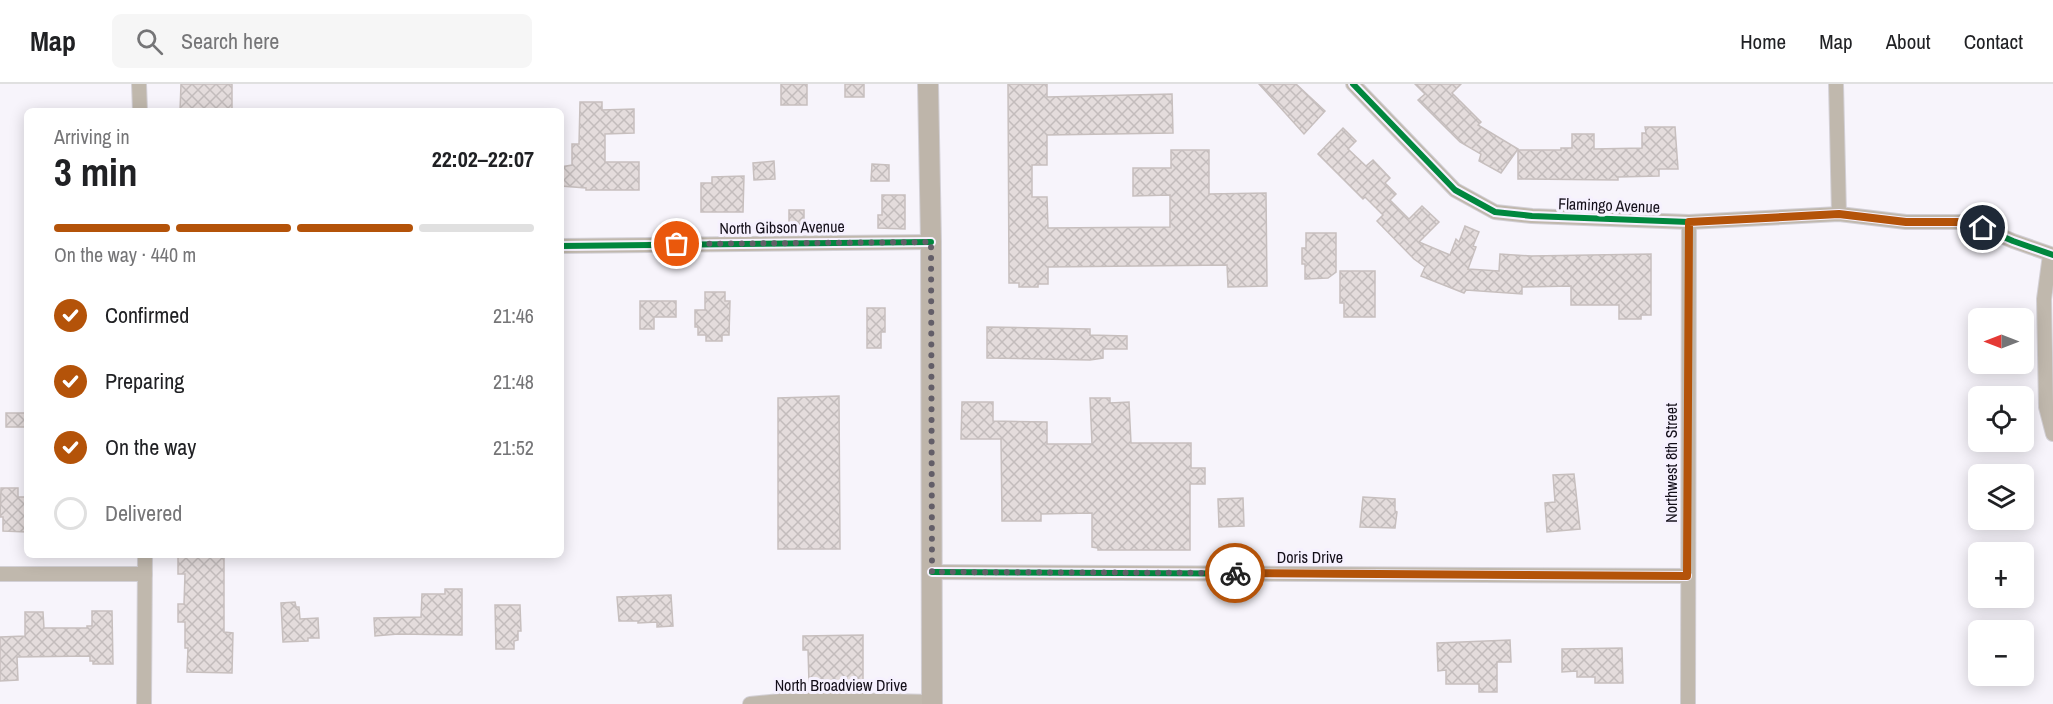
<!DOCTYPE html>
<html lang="en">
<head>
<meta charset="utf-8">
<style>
  body { margin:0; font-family:"Archivo Narrow",sans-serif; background:#f6f6f6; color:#202124; height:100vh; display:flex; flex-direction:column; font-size:22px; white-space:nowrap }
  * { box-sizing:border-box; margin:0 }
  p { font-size:20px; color:#757577 }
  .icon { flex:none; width:33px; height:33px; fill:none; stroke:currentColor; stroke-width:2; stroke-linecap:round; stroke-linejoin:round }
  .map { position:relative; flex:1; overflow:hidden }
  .side { position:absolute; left:24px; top:24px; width:540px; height:450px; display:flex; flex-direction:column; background:#fff; border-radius:9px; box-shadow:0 3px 15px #0003 }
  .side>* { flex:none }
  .needle { width:39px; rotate:270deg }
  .tools { position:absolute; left:1968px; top:224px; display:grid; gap:12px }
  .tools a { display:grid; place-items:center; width:66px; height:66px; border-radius:9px; background:#fff; box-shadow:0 3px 15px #0003; font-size:30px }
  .pin { position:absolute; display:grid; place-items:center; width:51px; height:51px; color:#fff; margin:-26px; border:3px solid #fff; border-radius:50%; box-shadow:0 2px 6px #0007 }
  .courier { position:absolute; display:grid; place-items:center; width:60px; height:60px; margin:-30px; border:4px solid #b45309; border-radius:50%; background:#fff; color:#222; box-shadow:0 2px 8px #0007 }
  .summary em { font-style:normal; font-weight:800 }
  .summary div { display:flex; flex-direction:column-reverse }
  .summary { display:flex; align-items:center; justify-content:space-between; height:102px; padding:0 30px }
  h1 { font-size:39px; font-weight:800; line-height:45px }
  .bar { display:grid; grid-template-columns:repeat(4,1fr); gap:9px 6px; align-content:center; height:72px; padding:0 30px }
  .bar i { height:8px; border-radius:4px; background:#e0e0e0 }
  .bar .active { background:#b45309 }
  .bar p { grid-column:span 4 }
  ol { padding:0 30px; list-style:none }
  li { display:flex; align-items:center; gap:18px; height:66px }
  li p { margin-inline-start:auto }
  li .icon { padding:6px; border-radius:50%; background:#b45309; color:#fff; stroke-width:4 }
  li:last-child { color:#757577 }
  li i { width:33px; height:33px; border:3px solid #e0e0e0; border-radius:50% }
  header { display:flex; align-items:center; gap:36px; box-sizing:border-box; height:84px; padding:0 30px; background:#fff; border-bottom:2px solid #e0e0e0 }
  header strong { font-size:28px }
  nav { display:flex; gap:33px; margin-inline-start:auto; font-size:21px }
  .search { width:420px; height:54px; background:#f6f6f6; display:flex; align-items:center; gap:15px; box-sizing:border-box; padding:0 21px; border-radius:9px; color:#757577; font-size:22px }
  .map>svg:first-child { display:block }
  .building { fill:url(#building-cross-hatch); stroke:#c7bfbe; stroke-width:1.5 }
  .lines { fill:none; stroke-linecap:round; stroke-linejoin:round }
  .street-casing { stroke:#d3d0d6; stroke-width:16 }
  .secondary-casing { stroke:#d3d0d6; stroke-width:22 }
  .street { stroke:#c0b8ad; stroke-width:14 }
  .secondary { stroke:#beb5aa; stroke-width:20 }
  .cycleway-casing { stroke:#f6f1fe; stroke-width:10 }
  .cycleway { stroke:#00873e; stroke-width:6 }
  .done { stroke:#635e68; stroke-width:6; stroke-dasharray:0 10.8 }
  .route { stroke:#b45309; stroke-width:8 }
  .labels { text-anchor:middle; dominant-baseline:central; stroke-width:6; stroke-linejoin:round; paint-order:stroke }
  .street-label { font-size:16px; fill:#130e19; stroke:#f6f1fe }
</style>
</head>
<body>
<header>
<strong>Map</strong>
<div class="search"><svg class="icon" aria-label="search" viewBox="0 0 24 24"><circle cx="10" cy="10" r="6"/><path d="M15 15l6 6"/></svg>Search here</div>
<nav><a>Home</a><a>Map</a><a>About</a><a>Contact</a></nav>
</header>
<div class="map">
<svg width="2053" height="620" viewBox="0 0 2053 620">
  <defs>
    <pattern id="building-cross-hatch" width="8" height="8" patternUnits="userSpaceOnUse" patternTransform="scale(1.5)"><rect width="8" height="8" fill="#e4dcdc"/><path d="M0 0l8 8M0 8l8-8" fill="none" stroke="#c3bcbc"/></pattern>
  </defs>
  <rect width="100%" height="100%" fill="#f7f4fb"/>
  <!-- building -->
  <g class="building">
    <path d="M181 0H232V27H180Z"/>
    <rect x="781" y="0" width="26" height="21"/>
    <rect x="845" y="0" width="19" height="13"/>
    <path d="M1008 0H1047V13L1172 10 1173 49 1047 51V81H1032V113H1047L1048 144 1170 143V111L1133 112V84H1171V66H1209V110L1266 109 1267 202 1228 203 1227 181 1048 183V200H1038V203H1019V199H1009Z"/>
    <path d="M1259 0H1296L1325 27 1304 50Z"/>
    <path d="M1415 0H1461L1452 9 1481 38 1478 41 1518 65 1501 89 1479 77 1481 70 1460 58 1418 16 1425 10Z"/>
    <path d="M580 18H602V26L634 25V49L605 50V78H639V106H586V104L561 102V83L572 81V60H579Z"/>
    <path d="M1645 43H1675L1678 85H1659V92L1618 93V96L1518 95V66H1561V64H1572V50H1594V65L1642 64V49H1646Z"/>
    <path d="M1343 44 1356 57 1348 65 1366 82 1373 76 1390 94 1385 99 1396 110 1390 116 1409 135 1422 122 1439 138 1419 158 1450 171 1456 155 1459 158 1465 142 1479 148 1473 162 1476 163 1468 185 1499 187 1500 170 1531 172 1651 170V231H1641V235H1619V221H1571V202L1522 203V210L1466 206 1464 209 1421 192 1425 183 1414 175 1377 137 1383 131 1365 113 1363 115 1318 70Z"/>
    <path d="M774 77 775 95 754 96 753 79Z"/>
    <path d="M872 80 889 81V97H871Z"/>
    <path d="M744 92 743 128H701V99H712V93Z"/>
    <path d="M882 111H905V145L878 144V131H882Z"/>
    <path d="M789 126H804V140L789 141Z"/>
    <path d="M1306 149H1336V188L1328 194 1305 195V180H1302V164H1306Z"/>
    <path d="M1340 187H1375V233H1344V219H1340Z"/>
    <path d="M705 208H725V217H730L729 251H722V257H706V251H698V243H695V226H705Z"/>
    <path d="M640 217H676V233H654V245H640Z"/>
    <path d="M867 224H885V248H881V264H867Z"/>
    <path d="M987 243 1090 245V251L1127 252V265H1103V274L1090 276 987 274Z"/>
    <path d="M839 312 840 465H778V314Z"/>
    <path d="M1090 314H1110V319L1129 318 1131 359H1191V384H1205V400H1190V466H1098V464L1092 463V429L1041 430V437H1002L1001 355H961L962 318H993V337L1047 338V360H1092Z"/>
    <rect x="6" y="329" width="21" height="14"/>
    <path d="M1574 390 1580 445 1547 448 1545 419 1555 418 1553 391Z"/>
    <path d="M1 404H18V413H27V448L3 447V433H0Z"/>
    <path d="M1363 413 1395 415V427L1397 428 1395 444 1360 443Z"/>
    <path d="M1243 414 1244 442 1219 443 1218 415Z"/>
    <path d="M178 471H224V548L233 549 232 589 187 588 188 564H185V538H178V520H184L185 490H178Z"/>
    <path d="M445 505H462V551L398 550 375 552 374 534 421 533 422 510H445Z"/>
    <path d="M671 511 673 542 657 543V538L638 539V537H619L617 513Z"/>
    <path d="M295 518 296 523H299L300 535 318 534 319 554H308V557L283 558 281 519Z"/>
    <path d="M495 521H520L521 547H518V556L514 557V565H496Z"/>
    <path d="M92 527H112L113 580H93V577H90V572L17 573 18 596 0 597V553L25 552V528H43L44 544H87V542H92Z"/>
    <path d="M863 551V597L809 599 808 566H803V552Z"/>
    <path d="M1510 556 1511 578H1497V608H1479V600H1446V586L1438 587 1437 559Z"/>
    <path d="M1622 564 1623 599H1595V593H1577V587L1562 588V565Z"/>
  </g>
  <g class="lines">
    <!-- street casing -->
    <g class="street-casing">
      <g id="street">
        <path d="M139 0 140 27"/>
        <path d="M1353 0 1455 106 1495 128 1532 132 1689 138 1839 130 1906 138H1969L2013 157 2053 171"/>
        <path d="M1836 0 1839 130"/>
        <path d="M561 162 931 158"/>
        <path d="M2050 171 2044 215 2046 323 2053 350"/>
        <path d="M932 488 1687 492"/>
        <path d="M0 490H145"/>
        <path d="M144 620 145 471"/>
        <path d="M750 620 801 615 932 618"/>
        <path d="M1688 620 1689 138"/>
      </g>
    </g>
    <!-- secondary casing -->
    <g class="secondary-casing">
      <path id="secondary" d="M928 0 931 158 932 620"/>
    </g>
    <!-- street -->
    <use href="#street" class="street"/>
    <!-- secondary -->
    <use href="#secondary" class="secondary"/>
    <!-- cycleway casing -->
    <g class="cycleway-casing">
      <g id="cycleway">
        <path d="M1353 0 1455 106 1495 128 1532 132 1689 138 1839 130 1906 138H1969L2013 157 2053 171"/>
        <path d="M561 162 931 158"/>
        <path d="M932 488 1687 492"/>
      </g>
    </g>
    <!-- cycleway -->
    <use href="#cycleway" class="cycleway"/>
  </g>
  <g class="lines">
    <!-- done -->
    <path class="done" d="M677 160 931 158 932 488 1235 489"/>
    <!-- route -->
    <path class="route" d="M1235 489 1687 492 1689 138 1839 130 1906 138H1969L1983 144"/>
  </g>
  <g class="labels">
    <!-- street labels -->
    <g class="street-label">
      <text transform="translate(1609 121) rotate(2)">Flamingo Avenue</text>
      <text transform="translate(782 143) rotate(-1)">North Gibson Avenue</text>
      <text transform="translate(1671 379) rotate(-90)">Northwest 8th Street</text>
      <text x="1310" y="473">Doris Drive</text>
      <text x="841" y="601">North Broadview Drive</text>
    </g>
  </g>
</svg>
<div class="tools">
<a><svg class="needle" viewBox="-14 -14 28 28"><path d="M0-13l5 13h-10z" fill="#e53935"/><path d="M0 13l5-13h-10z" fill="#757577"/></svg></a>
<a><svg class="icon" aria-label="locate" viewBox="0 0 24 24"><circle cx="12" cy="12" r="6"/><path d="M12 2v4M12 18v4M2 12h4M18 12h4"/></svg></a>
<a><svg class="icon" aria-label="layers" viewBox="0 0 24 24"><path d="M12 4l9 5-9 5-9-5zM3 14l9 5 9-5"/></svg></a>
<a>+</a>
<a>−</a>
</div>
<div class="pin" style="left:677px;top:160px;background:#ea580c"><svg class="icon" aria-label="bag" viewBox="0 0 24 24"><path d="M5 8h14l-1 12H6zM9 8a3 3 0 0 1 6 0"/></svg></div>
<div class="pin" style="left:1983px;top:144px;background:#1f2937"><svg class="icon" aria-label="home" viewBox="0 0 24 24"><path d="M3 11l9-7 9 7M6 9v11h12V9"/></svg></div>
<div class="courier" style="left:1235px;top:489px"><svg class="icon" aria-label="bike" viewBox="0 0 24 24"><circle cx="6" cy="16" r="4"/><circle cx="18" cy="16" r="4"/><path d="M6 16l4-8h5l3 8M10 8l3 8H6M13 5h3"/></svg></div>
<section class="side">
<div class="summary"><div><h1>3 min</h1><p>Arriving in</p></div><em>22:02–22:07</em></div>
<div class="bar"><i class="active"></i><i class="active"></i><i class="active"></i><i></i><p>On the way · 440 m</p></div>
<ol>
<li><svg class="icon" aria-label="check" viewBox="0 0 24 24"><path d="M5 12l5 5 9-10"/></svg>Confirmed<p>21:46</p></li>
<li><svg class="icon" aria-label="check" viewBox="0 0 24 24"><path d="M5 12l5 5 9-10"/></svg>Preparing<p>21:48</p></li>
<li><svg class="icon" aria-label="check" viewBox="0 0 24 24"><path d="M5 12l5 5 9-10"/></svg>On the way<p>21:52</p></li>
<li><i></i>Delivered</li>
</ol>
</section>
</div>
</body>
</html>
